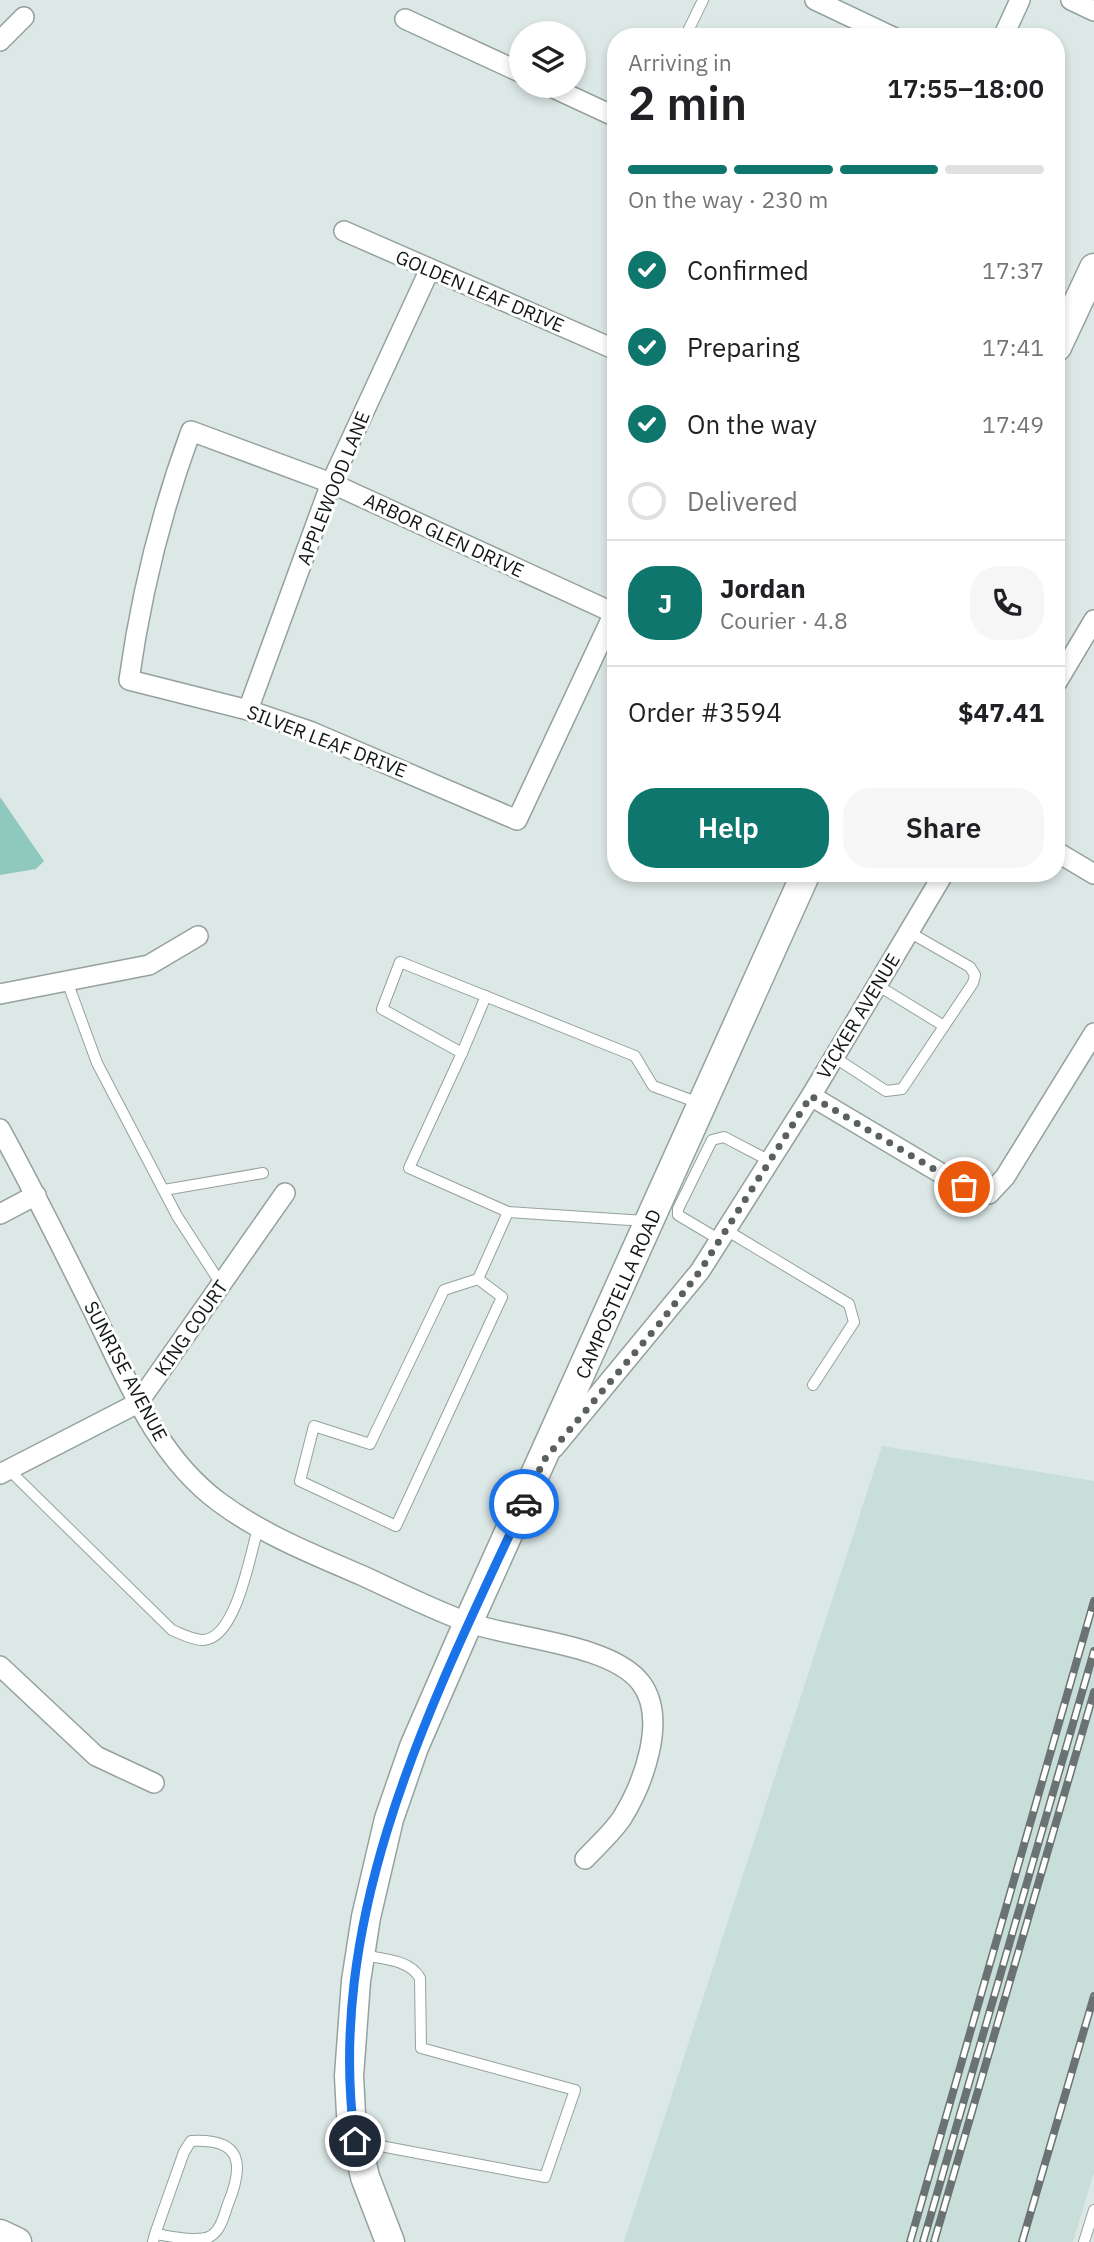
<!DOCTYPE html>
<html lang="en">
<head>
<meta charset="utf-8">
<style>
  body { margin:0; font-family:"IBM Plex Sans",sans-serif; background:#f6f6f6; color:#202124; height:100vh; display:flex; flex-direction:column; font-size:26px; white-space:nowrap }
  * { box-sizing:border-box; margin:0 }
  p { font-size:23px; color:#757577 }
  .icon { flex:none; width:38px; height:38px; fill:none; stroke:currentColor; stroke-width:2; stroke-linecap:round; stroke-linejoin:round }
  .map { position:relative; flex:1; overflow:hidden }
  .side { position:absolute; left:607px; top:28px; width:458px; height:854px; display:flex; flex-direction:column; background:#fff; border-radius:28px; box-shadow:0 4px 10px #0003 }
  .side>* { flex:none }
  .buttons { position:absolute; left:509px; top:21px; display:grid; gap:14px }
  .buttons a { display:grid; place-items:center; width:77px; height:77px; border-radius:50%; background:#fff; box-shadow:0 4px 10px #0003; font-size:35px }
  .pin { position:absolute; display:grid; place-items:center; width:60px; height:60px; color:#fff; margin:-30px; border:4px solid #fff; border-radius:50%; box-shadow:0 2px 7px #0007 }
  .courier { position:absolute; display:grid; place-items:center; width:70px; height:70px; margin:-35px; border:5px solid #1a73e8; border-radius:50%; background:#fff; color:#222; box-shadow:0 2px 9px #0007 }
  .overview em { font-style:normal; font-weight:600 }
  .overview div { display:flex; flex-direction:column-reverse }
  .overview { display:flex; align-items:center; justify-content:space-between; height:119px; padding:0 21px }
  h1 { font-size:46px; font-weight:600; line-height:52px }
  .bar { display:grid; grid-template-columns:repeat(4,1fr); gap:10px 7px; align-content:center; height:84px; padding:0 21px }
  .bar i { height:9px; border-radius:5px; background:#e0e0e0 }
  .bar .active { background:#0f766e }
  .bar p { grid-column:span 4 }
  .line { display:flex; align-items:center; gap:18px; padding:0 21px; border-top:2px solid #e0e0e0 }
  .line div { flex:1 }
  .round { display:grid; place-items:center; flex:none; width:74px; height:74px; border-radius:28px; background:#f6f6f6 }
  ol { padding:0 21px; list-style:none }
  li { display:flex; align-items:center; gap:21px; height:77px }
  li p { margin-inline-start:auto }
  li .icon { padding:7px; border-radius:50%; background:#0f766e; color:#fff; stroke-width:4 }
  li:last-child { color:#757577 }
  li i { width:38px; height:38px; border:4px solid #e0e0e0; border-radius:50% }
  .action { display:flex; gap:14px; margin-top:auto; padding:14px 21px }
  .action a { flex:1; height:80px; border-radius:28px; background:#0f766e; color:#fff; font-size:28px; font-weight:600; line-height:80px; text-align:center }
  .action a+a { background:#f6f6f6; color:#202124 }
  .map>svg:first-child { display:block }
  .built { fill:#c8ded9 }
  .green { fill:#8fc8bd }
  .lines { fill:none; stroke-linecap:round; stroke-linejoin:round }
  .lane-casing { stroke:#95a19e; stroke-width:12 }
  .street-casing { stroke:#95a19e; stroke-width:22 }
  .secondary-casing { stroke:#95a19e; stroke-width:31 }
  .lane { stroke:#fff; stroke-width:10 }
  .street { stroke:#fff; stroke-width:19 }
  .secondary { stroke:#fff; stroke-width:28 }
  .rail-casing { stroke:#6b7372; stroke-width:8 }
  .rail { stroke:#fff; stroke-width:5; stroke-dasharray:16; stroke-linecap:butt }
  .done { stroke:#59605f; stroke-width:7; stroke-dasharray:0 12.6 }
  .route { stroke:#1a73e8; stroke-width:9 }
  .labels { text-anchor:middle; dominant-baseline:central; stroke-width:6; stroke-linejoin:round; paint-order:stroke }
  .street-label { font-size:19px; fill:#121716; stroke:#fff }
</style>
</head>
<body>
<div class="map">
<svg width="1094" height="2242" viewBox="0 0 1094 2242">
  <rect width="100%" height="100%" fill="#dce8e6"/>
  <!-- built -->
  <path class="built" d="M882 1446 1094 1481V2172L1073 2242H624Z"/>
  <!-- green -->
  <path class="green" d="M0 797 44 861 36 869 0 875Z"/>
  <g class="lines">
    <!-- lane casing -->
    <g class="lane-casing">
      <g id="lane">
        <path d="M685 37 703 0"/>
        <path d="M67 981 97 1063 177 1216 221 1284"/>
        <path d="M877 985 944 1026"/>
        <path d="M462 1053 486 996"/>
        <path d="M834 1057 886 1091 902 1089 973 983 975 975 970 967 909 932"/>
        <path d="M164 1190 263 1173"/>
        <path d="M645 1221 508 1212 409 1168 462 1053 382 1009 400 962 635 1056 653 1086 699 1103"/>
        <path d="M726 1230 849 1304 854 1322 813 1385"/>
        <path d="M720 1240 678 1215V1209L712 1140 724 1137 770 1161"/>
        <path d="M478 1279 444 1290 370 1444 314 1426 300 1481 396 1526 502 1297 478 1279 508 1212"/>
        <path d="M8 1469 172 1630C182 1634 192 1640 203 1640 236 1639 250 1555 258 1528"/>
        <path d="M359 2142 545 2177 575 2090 421 2048 420 1978C409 1959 382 1959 363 1955"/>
        <path d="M153 2242 155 2234 184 2152 191 2141C243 2138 244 2165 228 2204 224 2215 221 2231 209 2237 195 2242 170 2236 155 2234"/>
        <path d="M1084 2242 1094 2210"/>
      </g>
    </g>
    <!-- street casing -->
    <g class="street-casing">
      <g id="street">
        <path d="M815 0 893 37"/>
        <path d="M1071 0 1094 11"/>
        <path d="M405 19 522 73"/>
        <path d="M1003 37 1020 0"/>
        <path d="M0 41 24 17"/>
        <path d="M549 86 616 117"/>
        <path d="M344 231 616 350"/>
        <path d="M616 608 614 613 517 820 312 732 248 710 129 680C141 594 161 512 191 431L331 483 614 613 616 614"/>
        <path d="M1057 682 1094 620"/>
        <path d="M248 710 331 483 429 271"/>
        <path d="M1057 852 1094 874"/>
        <path d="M0 994 149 965 198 936"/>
        <path d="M811 1096 964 1187 976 1193 989 1194 1005 1177 1094 1033"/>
        <path d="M0 1129C32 1187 61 1246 91 1306 125 1375 155 1455 219 1502 262 1534 312 1554 361 1575 396 1591 431 1609 467 1622 512 1639 611 1643 641 1683 668 1719 643 1784 622 1818 612 1833 597 1846 585 1859"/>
        <path d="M0 1214 36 1195"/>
        <path d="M554 1448 700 1271 811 1096 944 873"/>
        <path d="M0 1474 138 1403 285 1193"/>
        <path d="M0 1666 96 1756 154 1783"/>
      </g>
    </g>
    <!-- secondary casing -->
    <g class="secondary-casing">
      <g id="secondary">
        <path d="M1057 347 1094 268"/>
        <path d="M0 2234 17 2242"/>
        <path d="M390 2242 365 2177 351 2114 349 2076 356 1981 366 1917 389 1819 414 1747 468 1623 806 873"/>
      </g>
    </g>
    <!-- lane -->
    <use href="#lane" class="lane"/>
    <!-- street -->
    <use href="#street" class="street"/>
    <!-- secondary -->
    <use href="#secondary" class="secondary"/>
    <!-- rail casing -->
    <g class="rail-casing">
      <g id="rail">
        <path d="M910 2242 1094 1601"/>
        <path d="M923 2242 1094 1651"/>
        <path d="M934 2242 1094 1692"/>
        <path d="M1022 2242 1094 1996"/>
      </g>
    </g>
    <!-- rail -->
    <use href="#rail" class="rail"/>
  </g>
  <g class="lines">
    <!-- done -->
    <path class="done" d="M524 1504 544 1460 660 1323 700 1271 811 1096 964 1187"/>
    <!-- route -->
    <path class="route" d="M355 2141C324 1914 431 1703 524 1504"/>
  </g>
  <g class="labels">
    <!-- street labels -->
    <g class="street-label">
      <text transform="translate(480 291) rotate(23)">GOLDEN LEAF DRIVE</text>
      <text transform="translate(333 488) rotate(-68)">APPLEWOOD LANE</text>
      <text transform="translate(444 535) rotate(25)">ARBOR GLEN DRIVE</text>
      <text transform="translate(327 741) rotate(21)">SILVER LEAF DRIVE</text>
      <text transform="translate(858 1016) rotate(-59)">VICKER AVENUE</text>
      <text transform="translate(618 1294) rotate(-66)">CAMPOSTELLA ROAD</text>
      <text transform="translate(191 1328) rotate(-55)">KING COURT</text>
      <text transform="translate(126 1371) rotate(62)">SUNRISE AVENUE</text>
    </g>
  </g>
</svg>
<div class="buttons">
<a><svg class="icon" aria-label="layers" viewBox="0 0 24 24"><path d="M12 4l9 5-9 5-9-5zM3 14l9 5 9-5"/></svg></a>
</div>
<div class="pin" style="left:964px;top:1187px;background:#ea580c"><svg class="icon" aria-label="bag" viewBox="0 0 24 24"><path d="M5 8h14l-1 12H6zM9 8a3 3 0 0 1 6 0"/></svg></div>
<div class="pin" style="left:355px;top:2141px;background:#1f2937"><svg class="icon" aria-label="home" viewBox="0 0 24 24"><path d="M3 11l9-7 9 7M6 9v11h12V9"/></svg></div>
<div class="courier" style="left:524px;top:1504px"><svg class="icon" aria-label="car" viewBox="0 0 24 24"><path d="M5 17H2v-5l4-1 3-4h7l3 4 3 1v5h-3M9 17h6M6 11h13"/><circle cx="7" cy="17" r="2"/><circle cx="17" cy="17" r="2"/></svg></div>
<section class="side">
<div class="overview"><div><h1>2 min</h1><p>Arriving in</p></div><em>17:55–18:00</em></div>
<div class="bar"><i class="active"></i><i class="active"></i><i class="active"></i><i></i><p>On the way · 230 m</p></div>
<ol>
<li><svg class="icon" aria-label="check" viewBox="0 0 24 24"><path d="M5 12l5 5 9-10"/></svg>Confirmed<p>17:37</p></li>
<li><svg class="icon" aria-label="check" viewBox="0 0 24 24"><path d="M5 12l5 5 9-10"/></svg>Preparing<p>17:41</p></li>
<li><svg class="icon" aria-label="check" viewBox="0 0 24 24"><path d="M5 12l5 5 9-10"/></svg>On the way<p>17:49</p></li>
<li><i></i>Delivered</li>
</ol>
<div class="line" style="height:126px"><b class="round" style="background:#0f766e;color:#fff">J</b><div><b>Jordan</b><p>Courier · 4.8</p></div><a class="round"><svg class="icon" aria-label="phone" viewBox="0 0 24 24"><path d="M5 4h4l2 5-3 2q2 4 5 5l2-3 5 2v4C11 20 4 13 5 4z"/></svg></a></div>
<div class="line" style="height:91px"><div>Order #3594</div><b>$47.41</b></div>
<div class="action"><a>Help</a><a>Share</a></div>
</section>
</div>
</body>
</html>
